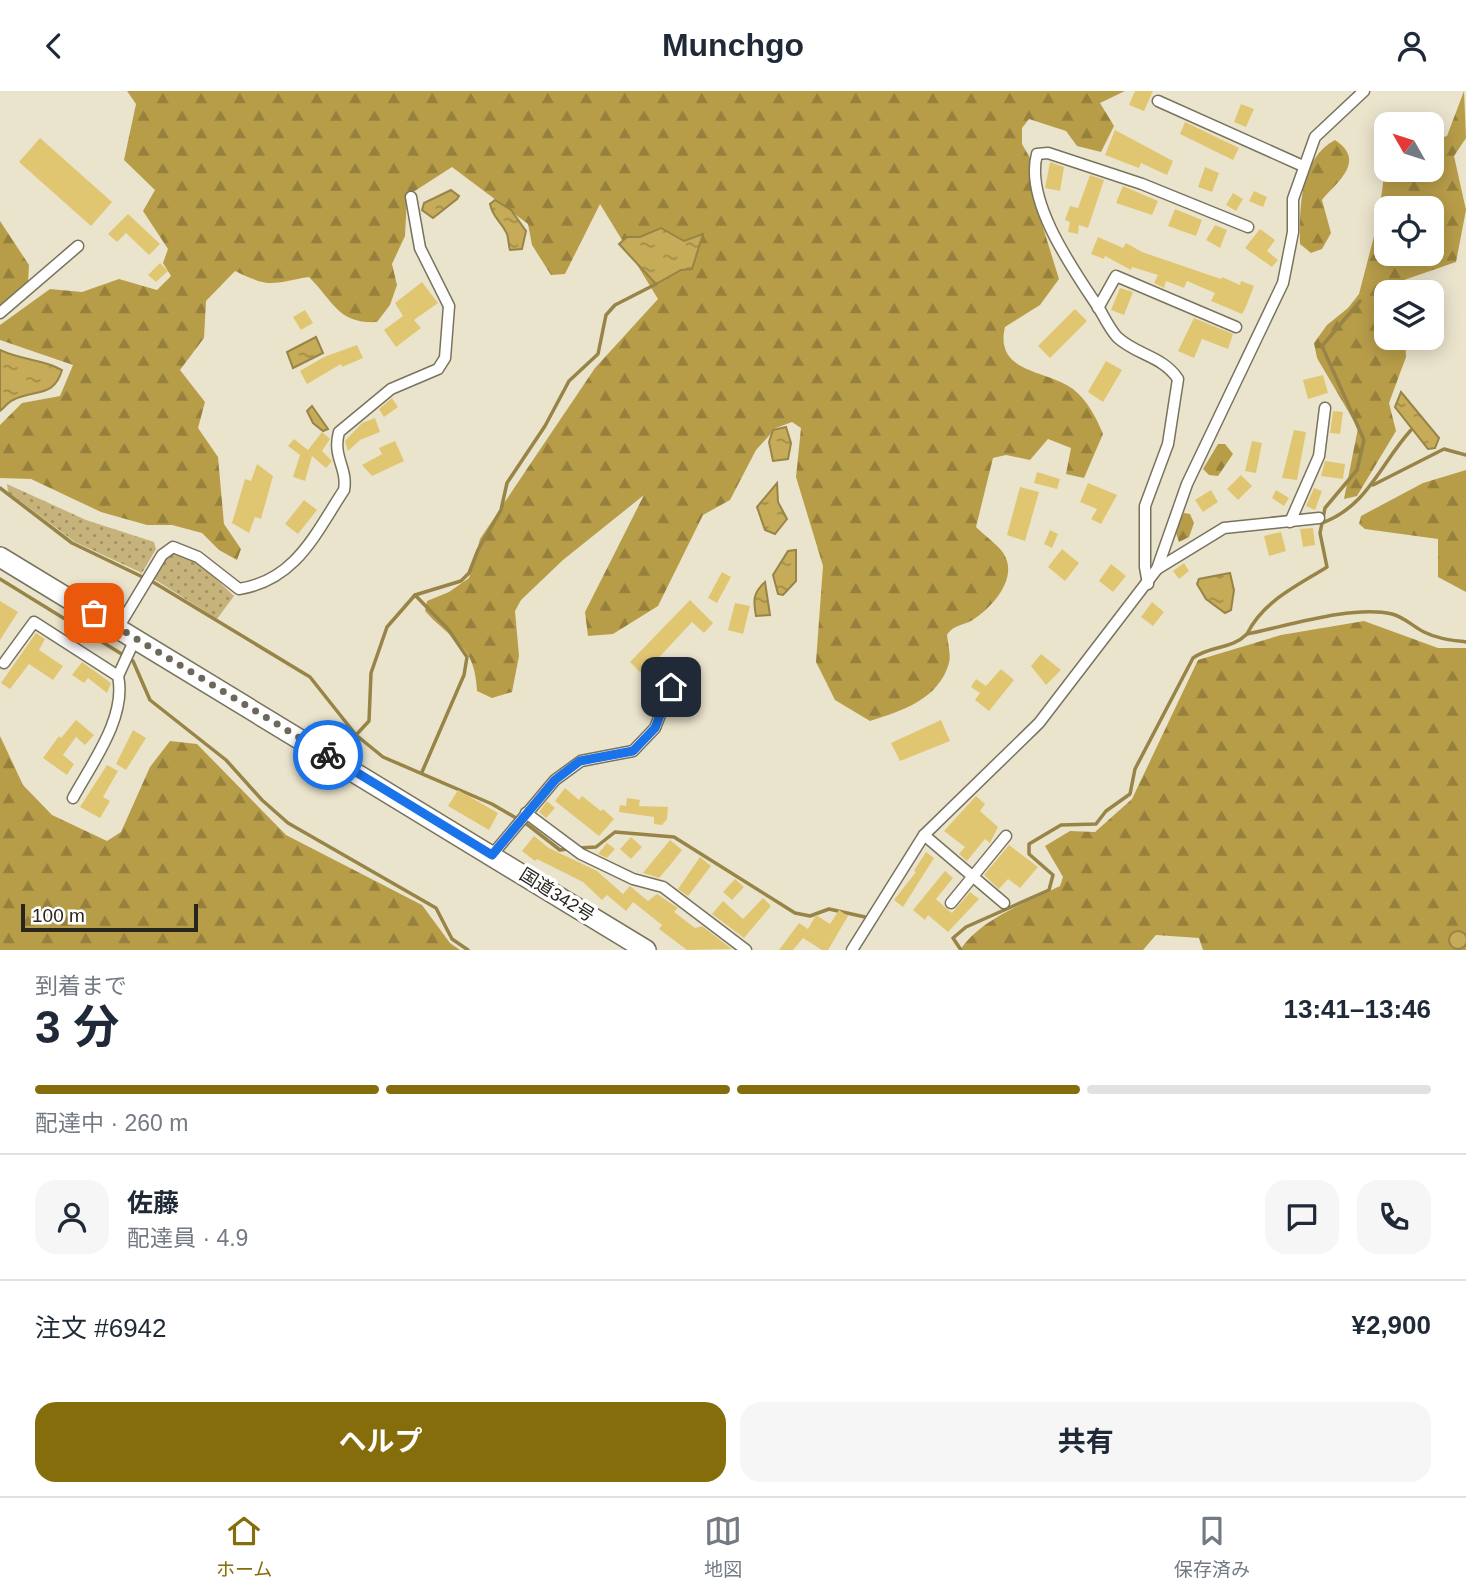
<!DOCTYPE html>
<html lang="ja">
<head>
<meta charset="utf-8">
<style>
  body { margin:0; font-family:Arial,"Noto Sans JP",sans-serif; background:#f6f6f7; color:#1f2937; height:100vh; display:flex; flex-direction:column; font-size:26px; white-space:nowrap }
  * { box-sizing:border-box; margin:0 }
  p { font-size:23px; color:#747a83 }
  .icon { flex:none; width:38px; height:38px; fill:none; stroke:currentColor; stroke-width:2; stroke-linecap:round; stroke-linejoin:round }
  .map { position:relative; height:859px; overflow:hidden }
  .side { display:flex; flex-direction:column; background:#fff; flex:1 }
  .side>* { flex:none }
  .needle { width:46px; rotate:309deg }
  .buttons { position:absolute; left:1374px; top:21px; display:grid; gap:14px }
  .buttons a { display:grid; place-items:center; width:70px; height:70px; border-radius:14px; background:#fff; box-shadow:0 4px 18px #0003; font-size:35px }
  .scale { position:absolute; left:21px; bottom:18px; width:177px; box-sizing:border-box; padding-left:7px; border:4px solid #28251d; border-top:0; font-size:19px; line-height:24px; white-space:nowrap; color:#28251d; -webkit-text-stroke:5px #fff; paint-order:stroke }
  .pin { position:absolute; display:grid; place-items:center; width:60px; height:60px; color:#fff; margin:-30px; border-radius:14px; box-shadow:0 4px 10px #0006 }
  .courier { position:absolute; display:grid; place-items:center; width:70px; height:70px; margin:-35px; border:5px solid #1a73e8; border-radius:50%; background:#fff; color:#222; box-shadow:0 2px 9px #0007 }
  .overview em { font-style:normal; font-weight:700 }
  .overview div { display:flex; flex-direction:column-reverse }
  .overview { display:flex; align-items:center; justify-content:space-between; height:119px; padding:0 35px }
  h1 { font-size:46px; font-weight:700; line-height:52px }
  .bar { display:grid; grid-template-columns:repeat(4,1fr); gap:10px 7px; align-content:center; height:84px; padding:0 35px }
  .bar i { height:9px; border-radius:5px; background:#e0e1e3 }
  .bar .current { background:#866d0c }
  .bar p { grid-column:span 4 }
  .line { display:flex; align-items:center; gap:18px; padding:0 35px; border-top:2px solid #e0e1e3 }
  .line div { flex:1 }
  .round { display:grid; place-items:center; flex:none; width:74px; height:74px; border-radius:21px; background:#f6f6f7 }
  .primary-button { display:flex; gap:14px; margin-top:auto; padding:14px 35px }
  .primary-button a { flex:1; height:80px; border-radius:21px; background:#866d0c; color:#fff; font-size:28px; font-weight:700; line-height:80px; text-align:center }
  .primary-button a+a { background:#f6f6f7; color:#1f2937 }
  header { display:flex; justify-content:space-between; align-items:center; height:91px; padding:0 35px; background:#fff; font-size:32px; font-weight:700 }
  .dock { display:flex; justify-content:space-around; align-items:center; height:98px; border-top:2px solid #e0e1e3; background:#fff; font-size:19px; color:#747a83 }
  .dock a { display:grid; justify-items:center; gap:4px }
  .dock .current { color:#866d0c }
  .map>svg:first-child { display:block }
  .grass { fill:url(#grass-dots) }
  .forest { fill:url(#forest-firs); fill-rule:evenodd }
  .water { fill:url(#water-ripples); stroke:#978446; stroke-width:2 }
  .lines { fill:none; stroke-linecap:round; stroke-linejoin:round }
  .stream { stroke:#978446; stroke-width:3.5 }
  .building { fill:#e1c672 }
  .street-casing { stroke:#79735e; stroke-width:13 }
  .highway-casing { stroke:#79735e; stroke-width:22 }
  .street { stroke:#fff; stroke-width:10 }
  .highway { stroke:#fff; stroke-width:19 }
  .done { stroke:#6c685b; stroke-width:7; stroke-dasharray:0 12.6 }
  .route { stroke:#1a73e8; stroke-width:9 }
  .labels { text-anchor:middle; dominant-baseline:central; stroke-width:7; stroke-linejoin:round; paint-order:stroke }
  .street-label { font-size:18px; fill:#28251d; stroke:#fff }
</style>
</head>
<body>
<header><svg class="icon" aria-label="back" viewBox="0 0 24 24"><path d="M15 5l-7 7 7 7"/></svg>Munchgo<svg class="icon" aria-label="person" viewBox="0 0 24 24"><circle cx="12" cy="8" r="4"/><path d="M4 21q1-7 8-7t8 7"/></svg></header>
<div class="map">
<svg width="1466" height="859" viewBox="0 0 1466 859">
  <defs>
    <pattern id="grass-dots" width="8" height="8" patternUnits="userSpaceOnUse" patternTransform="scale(1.75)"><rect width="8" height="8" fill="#c5b37b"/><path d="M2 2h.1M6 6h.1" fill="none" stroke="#a09164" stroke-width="1.8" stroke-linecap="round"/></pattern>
    <pattern id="forest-firs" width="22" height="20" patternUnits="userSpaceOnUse" patternTransform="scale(1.75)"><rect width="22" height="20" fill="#b89d49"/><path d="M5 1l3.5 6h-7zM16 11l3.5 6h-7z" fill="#96803c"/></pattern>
    <pattern id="water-ripples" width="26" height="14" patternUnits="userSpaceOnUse" patternTransform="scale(1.75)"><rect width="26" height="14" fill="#c6ac58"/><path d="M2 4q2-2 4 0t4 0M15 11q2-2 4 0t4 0" fill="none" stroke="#a18c48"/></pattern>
  </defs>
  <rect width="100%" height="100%" fill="#ebe4cd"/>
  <!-- grass -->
  <g class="grass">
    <path d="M7 393 86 429 154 451 156 458 142 482 75 451 8 401Z"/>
    <path d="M174 461 195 468 234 505 217 528 154 488 158 474Z"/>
  </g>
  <!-- forest -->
  <g class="forest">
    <path d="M127 0H1125L1100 12 1114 35 1101 61 1077 55 1066 40 1029 28 1022 37V53L1030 67 1032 101 1059 188 1040 214 1005 236C994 283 1047 278 1073 298 1087 309 1096 326 1103 343L1084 387 1066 383 1071 357 1048 348 1030 369 1006 364 993 367 976 436C984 444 994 451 1001 459 1021 483 995 514 974 528 964 535 954 533 947 544 948 553 951 564 949 572 939 608 902 620 870 630L835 609 816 571 823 475 796 386 801 337 792 331 776 337 756 359 730 409 703 424 658 515 613 543 588 545 585 521 644 404 563 469 521 509 515 520 519 565 512 601 492 607 477 600C475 553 453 551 425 520L427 510 449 501 469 487 480 448 535 366 595 277 658 208 600 113 565 183 551 184 532 154 528 133 452 76 407 105 405 145 392 173 397 194 390 214 377 231C338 233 334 211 309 186 271 192 272 198 235 180L206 210 204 247 180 279 205 311 198 337 218 366 224 433 241 458 237 469 219 459 202 442 172 434H147L101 421 31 388 0 387V334L22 312 60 305 73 274 0 249V234L50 198 82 201 119 188 157 199 171 185 163 172 168 158 143 120 155 99 124 69 136 13Z"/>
    <path d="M1464 0 1466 47 1454 65 1466 119 1456 171 1401 190V201H1386V247H1405L1406 266 1389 312 1396 340 1357 405 1344 408 1358 337 1317 267 1314 252 1327 234 1348 217 1359 203 1378 130 1386 70V79H1432V50L1447 45ZM1386 117H1432V163H1386Z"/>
    <path d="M1335 49C1367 70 1337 91 1322 109L1331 142 1322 158 1311 162 1300 153C1299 118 1300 67 1335 49Z"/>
    <path d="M0 130 29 174 28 193 0 216Z"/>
    <path d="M1218 353H1225L1233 363 1218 385 1209 384 1203 378Z"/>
    <path d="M1466 379V501L1438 486V448L1365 438 1359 433 1361 425 1423 392Z"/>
    <path d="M1184 422 1190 423 1194 432 1189 446 1179 451 1175 439Z"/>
    <path d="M1364 530 1438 557H1466V859H1203L1199 847 1156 844 1143 859H960C981 827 1027 812 1060 795L1063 786 1045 755 1070 740 1095 741 1132 708 1198 569 1281 544Z"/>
    <path d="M0 645 23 694 52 724 107 750 121 741 150 676 170 650 197 653 286 744 422 814 450 852 460 859H0Z"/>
  </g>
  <!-- water -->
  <g class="water">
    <path d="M451 99 459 105 457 108 433 127 422 119 424 112Z"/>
    <path d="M495 109 511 119 526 140 522 158 510 159C508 153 509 146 506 141 500 129 493 127 490 113Z"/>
    <path d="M661 137 684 150 703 143 692 178 681 179 656 193 619 153 627 146H640Z"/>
    <path d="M316 246 323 262 293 277 287 261Z"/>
    <path d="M0 259C23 270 43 268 62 279 54 307 35 298 13 309 8 311 4 317 0 320Z"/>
    <path d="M1401 301 1439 347 1435 357 1428 358 1395 316Z"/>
    <path d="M312 315 328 338 323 340 313 332 307 320Z"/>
    <path d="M786 336 791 352 788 368 773 370 769 351 773 339Z"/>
    <path d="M777 392 778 411 787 428 775 443 765 439 757 416Z"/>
    <path d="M796 459V490L783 504 778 503 773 484 788 460Z"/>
    <path d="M1230 482 1234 499 1231 519 1225 522 1206 508 1197 493 1199 488Z"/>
    <path d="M765 491 770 524 756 525C753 509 753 502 765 491Z"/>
    <circle cx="1458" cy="849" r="9"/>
  </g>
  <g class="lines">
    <!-- stream -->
    <g class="stream">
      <path d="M1373 394 1444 358 1466 364"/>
      <path d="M0 397 72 452 153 491 310 586 356 644 383 666 492 713 528 734 560 759 568 758"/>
      <path d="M1322 432C1368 415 1380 373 1411 339"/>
      <path d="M0 488 133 570 150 609 226 669 262 709 288 732 436 817 452 848 468 859"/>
      <path d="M415 504 448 538 467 566 464 584 422 681"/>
      <path d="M1247 543C1263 510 1297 495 1327 476L1320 442 1325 417 1357 379 1364 349 1322 255 1360 210"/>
      <path d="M356 644 369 630 371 582 387 536 415 504 461 490 469 482 478 459 501 419 507 392 545 335 569 290 598 263 606 224 615 214 656 193"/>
      <path d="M579 757 596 756 615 741 674 746 795 822 810 825 829 818 865 826"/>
      <path d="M961 859 953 847 966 836 1049 799 1053 784 1029 763V753L1061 734 1096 733 1106 720 1130 703 1135 678 1193 567C1211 554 1231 559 1247 543 1287 535 1352 514 1392 523 1406 527 1412 535 1424 541 1438 548 1451 549 1466 551"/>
    </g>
  </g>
  <!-- building -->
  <g class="building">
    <path d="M1135 0H1153L1144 20 1129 14Z"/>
    <path d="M1241 13 1254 18 1246 36 1234 31Z"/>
    <path d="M1185 31 1239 57 1233 69 1180 43Z"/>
    <path d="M1115 39 1173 70 1167 84 1141 72 1139 77 1105 64Z"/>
    <path d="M40 47 112 111 91 135 19 71Z"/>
    <path d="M1050 71 1064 76 1060 100 1045 97Z"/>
    <path d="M1205 76 1219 82 1212 101 1198 96Z"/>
    <path d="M1090 84 1104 89 1088 137 1079 134 1078 143 1068 141 1070 131 1065 129 1070 115 1078 117Z"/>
    <path d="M1123 95 1158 110 1152 124 1116 112Z"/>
    <path d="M1254 100 1267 106 1263 116 1249 110Z"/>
    <path d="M1233 102 1243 108 1236 120 1226 114Z"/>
    <path d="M1175 118 1202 129 1196 145 1168 135Z"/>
    <path d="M128 123 160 153 149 164 126 142 117 151 108 143Z"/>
    <path d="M1215 134 1227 139 1220 157 1206 149Z"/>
    <path d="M1260 138 1275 149 1267 160 1278 169 1272 176 1245 157Z"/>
    <path d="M1098 146 1123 157 1126 152 1142 161 1221 188 1222 186 1240 194 1241 190 1254 195 1245 218 1242 223 1211 210 1215 202 1187 190 1184 197 1166 190 1164 197 1154 192 1158 184 1132 176 1131 179 1105 165 1104 168 1091 163Z"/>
    <path d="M160 172 168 180 156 191 148 184Z"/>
    <path d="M422 191 438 212 414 229 421 237 396 256 384 239 403 225 395 212Z"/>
    <path d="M1120 197 1133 201 1124 224 1111 219Z"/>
    <path d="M1075 218 1087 230 1050 267 1038 255Z"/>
    <path d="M305 219 313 232 301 239 293 226Z"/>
    <path d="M1194 227 1233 243 1228 258 1202 248 1194 267 1178 260Z"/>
    <path d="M357 254 363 267 342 276 341 273 307 293 300 280 324 266Z"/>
    <path d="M1106 270 1122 279 1103 311 1088 301Z"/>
    <path d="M1323 284 1328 302 1308 308 1303 289Z"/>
    <path d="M392 307 398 316 384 326 379 318Z"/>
    <path d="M1333 320 1343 321 1340 343 1330 342Z"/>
    <path d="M375 327 380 341 360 349 348 360 345 350 362 332Z"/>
    <path d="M1294 339 1306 341 1297 389 1282 387Z"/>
    <path d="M322 341 330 348 322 360 332 370 326 377 312 365 305 390 293 386 300 364 288 355 294 348 308 359Z"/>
    <path d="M395 350 404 370 372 385 362 374 382 363 379 357Z"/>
    <path d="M1252 350 1262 352 1256 382 1245 380Z"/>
    <path d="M1325 370 1345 373 1343 388 1321 385Z"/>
    <path d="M257 373 273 385 261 428 255 426 249 442 232 432 245 388 251 390Z"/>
    <path d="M1037 381 1060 388 1057 398 1034 392Z"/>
    <path d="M1241 384 1252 395 1238 409 1227 398Z"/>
    <path d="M1088 392 1117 404 1101 433 1091 428 1097 418 1080 411Z"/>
    <path d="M1020 396 1039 401 1025 450 1007 444Z"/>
    <path d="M1314 397 1322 400 1315 419 1306 415Z"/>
    <path d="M1211 399 1218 411 1203 421 1195 409Z"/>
    <path d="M1276 399 1289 407 1284 415 1272 407Z"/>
    <path d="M304 409 317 419 298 443 285 433Z"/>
    <path d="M1313 437 1315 454 1303 456 1300 438Z"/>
    <path d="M1050 439 1058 443 1052 457 1044 453Z"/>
    <path d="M1281 441 1286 460 1269 465 1264 445Z"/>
    <path d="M1062 458 1079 472 1065 490 1048 476Z"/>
    <path d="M1184 472 1189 480 1179 488 1173 480Z"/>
    <path d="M1111 473 1126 485 1113 501 1099 490Z"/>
    <path d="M722 481 731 486 717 512 708 507Z"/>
    <path d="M690 509 713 532 704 542 692 531 651 575 661 590 649 598 644 590 647 588 630 571Z"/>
    <path d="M0 510 18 521 0 549Z"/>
    <path d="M1152 511 1164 521 1153 535 1141 526Z"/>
    <path d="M735 512 750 515 743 543 728 539Z"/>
    <path d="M36 542 45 548 39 559 63 575 53 589 29 573 10 598 1 592Z"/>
    <path d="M1041 563 1061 579 1046 594 1031 575Z"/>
    <path d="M82 571 111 592 107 602 88 587 84 592 72 584Z"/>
    <path d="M1001 578 1014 589 989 620 975 609 980 602 971 596 976 588 986 595Z"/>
    <path d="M76 629 94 644 85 654 76 646 63 664 74 673 67 684 43 667 59 645 61 647Z"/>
    <path d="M941 629 950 650 900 670 891 652Z"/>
    <path d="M133 639 146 647 126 679 116 673Z"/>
    <path d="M107 674 118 680 103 706 110 710 100 727 80 716Z"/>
    <path d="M565 697 579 709 582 705 601 720 603 718 614 728 599 745 555 710Z"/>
    <path d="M458 699 498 722 489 739 448 715Z"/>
    <path d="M976 705 985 713 980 720 998 736 990 752 985 748 967 770 959 763 965 756 944 740Z"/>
    <path d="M627 707 640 709 639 715 668 716 667 728 662 734 654 733V726L619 721 620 714 626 715Z"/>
    <path d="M547 710 555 717 546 727 539 721Z"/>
    <path d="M534 745 549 757 597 780 623 803 630 795 648 810 657 803 678 817 674 821 695 837 702 835 732 858 687 859 659 838 662 834 633 811 626 820 607 804 602 809 583 791 537 768 535 770 522 760Z"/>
    <path d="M631 746 642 756 631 768 620 758Z"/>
    <path d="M670 749 682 759 671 773 659 787 643 782Z"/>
    <path d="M607 752 615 758 607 767 598 763Z"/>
    <path d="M1009 754 1038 776 1020 797 1008 788 999 798 984 784Z"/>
    <path d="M926 761 934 767 903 816 894 809 916 781 914 780Z"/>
    <path d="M700 766 711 775 688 805 678 798Z"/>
    <path d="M945 780 953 787 936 808 947 818 952 822 970 801 979 808 948 841 928 824 925 829 913 819Z"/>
    <path d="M735 788 744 796 732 809 723 801Z"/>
    <path d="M763 807 771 815 744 847 712 823 723 810 743 828Z"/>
    <path d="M839 819 848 825 828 859H822L803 847 793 859H779L799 832 808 838 816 824 830 833Z"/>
  </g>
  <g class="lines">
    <!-- street casing -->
    <g class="street-casing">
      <g id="street">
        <path d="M1158 10 1303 75"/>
        <path d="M1098 217 1116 185 1236 236"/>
        <path d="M0 222 78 155"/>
        <path d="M1290 431 1319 365 1325 317"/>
        <path d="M1157 478 1224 437 1319 427"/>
        <path d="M1148 493 1145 476V415L1168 353 1178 288C1163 265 1136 264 1117 246 1110 238 1105 228 1100 219 1075 181 1024 111 1037 63L1048 62 1142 93 1248 136"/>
        <path d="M118 537 162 464 173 456 198 466 239 498C296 489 315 443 344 399 348 377 332 366 339 341L391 298 438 278 445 267 449 215 420 157 411 106"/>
        <path d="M4 572 34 531 118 585C127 626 92 672 73 707"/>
        <path d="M118 585 135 548"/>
        <path d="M526 722 581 763 633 788 663 796 746 859"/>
        <path d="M924 744 1004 812"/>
        <path d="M492 764 555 689 581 670 633 660 655 637 671 596"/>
        <path d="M951 812 1006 745"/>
        <path d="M852 859 924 744 1039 632 1157 478 1187 393 1283 192 1293 141V108L1315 46 1364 0"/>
      </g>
    </g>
    <!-- highway casing -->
    <g class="highway-casing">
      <path id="highway" d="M0 466 646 859"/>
    </g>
    <!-- street -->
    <use href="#street" class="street"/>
    <!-- highway -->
    <use href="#highway" class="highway"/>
  </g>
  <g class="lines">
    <!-- done -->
    <path class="done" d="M94 522 328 664"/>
    <!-- route -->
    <path class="route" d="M328 664 492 764 555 689 580 670 633 660 655 637 671 596"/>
  </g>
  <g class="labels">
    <!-- street labels -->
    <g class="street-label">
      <text transform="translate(557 804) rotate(32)">国道342号</text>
    </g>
  </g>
</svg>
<div class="buttons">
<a><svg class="needle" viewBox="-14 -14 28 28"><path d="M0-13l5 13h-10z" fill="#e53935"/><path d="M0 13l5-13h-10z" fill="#747a83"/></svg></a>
<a><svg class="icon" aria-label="locate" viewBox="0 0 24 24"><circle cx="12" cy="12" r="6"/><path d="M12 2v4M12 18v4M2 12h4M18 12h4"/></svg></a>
<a><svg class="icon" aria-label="layers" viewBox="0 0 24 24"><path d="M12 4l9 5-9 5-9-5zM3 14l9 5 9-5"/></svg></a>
</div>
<div class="scale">100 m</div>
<div class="pin" style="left:94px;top:522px;background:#ea580c"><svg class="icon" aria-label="bag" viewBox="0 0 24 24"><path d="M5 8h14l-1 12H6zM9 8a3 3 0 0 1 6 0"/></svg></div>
<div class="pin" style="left:671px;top:596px;background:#1f2937"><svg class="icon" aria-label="home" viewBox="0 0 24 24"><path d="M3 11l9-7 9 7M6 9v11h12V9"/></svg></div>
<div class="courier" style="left:328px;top:664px"><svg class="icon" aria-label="bike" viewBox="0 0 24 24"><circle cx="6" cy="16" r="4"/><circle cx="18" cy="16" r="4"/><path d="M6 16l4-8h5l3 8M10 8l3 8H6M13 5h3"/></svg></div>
</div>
<section class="side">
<div class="overview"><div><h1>3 分</h1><p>到着まで</p></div><em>13:41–13:46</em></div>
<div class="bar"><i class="current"></i><i class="current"></i><i class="current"></i><i></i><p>配達中 · 260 m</p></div>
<div class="line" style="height:126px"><a class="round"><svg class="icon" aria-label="person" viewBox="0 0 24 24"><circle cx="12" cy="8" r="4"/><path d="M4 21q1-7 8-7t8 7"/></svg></a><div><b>佐藤</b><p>配達員 · 4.9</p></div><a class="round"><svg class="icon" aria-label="chat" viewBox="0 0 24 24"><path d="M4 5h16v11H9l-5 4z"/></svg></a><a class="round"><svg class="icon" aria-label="phone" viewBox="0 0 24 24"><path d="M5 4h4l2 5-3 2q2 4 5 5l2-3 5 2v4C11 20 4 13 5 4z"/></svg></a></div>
<div class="line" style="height:91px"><div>注文 #6942</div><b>¥2,900</b></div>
<div class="primary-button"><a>ヘルプ</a><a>共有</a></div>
</section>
<nav class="dock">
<a class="current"><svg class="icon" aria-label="home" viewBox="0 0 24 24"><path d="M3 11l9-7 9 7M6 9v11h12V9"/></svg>ホーム</a>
<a><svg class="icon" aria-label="map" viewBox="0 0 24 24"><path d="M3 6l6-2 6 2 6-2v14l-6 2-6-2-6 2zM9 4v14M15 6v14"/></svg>地図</a>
<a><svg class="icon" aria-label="saved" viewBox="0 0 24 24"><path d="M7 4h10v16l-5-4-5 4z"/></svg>保存済み</a>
</nav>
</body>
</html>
